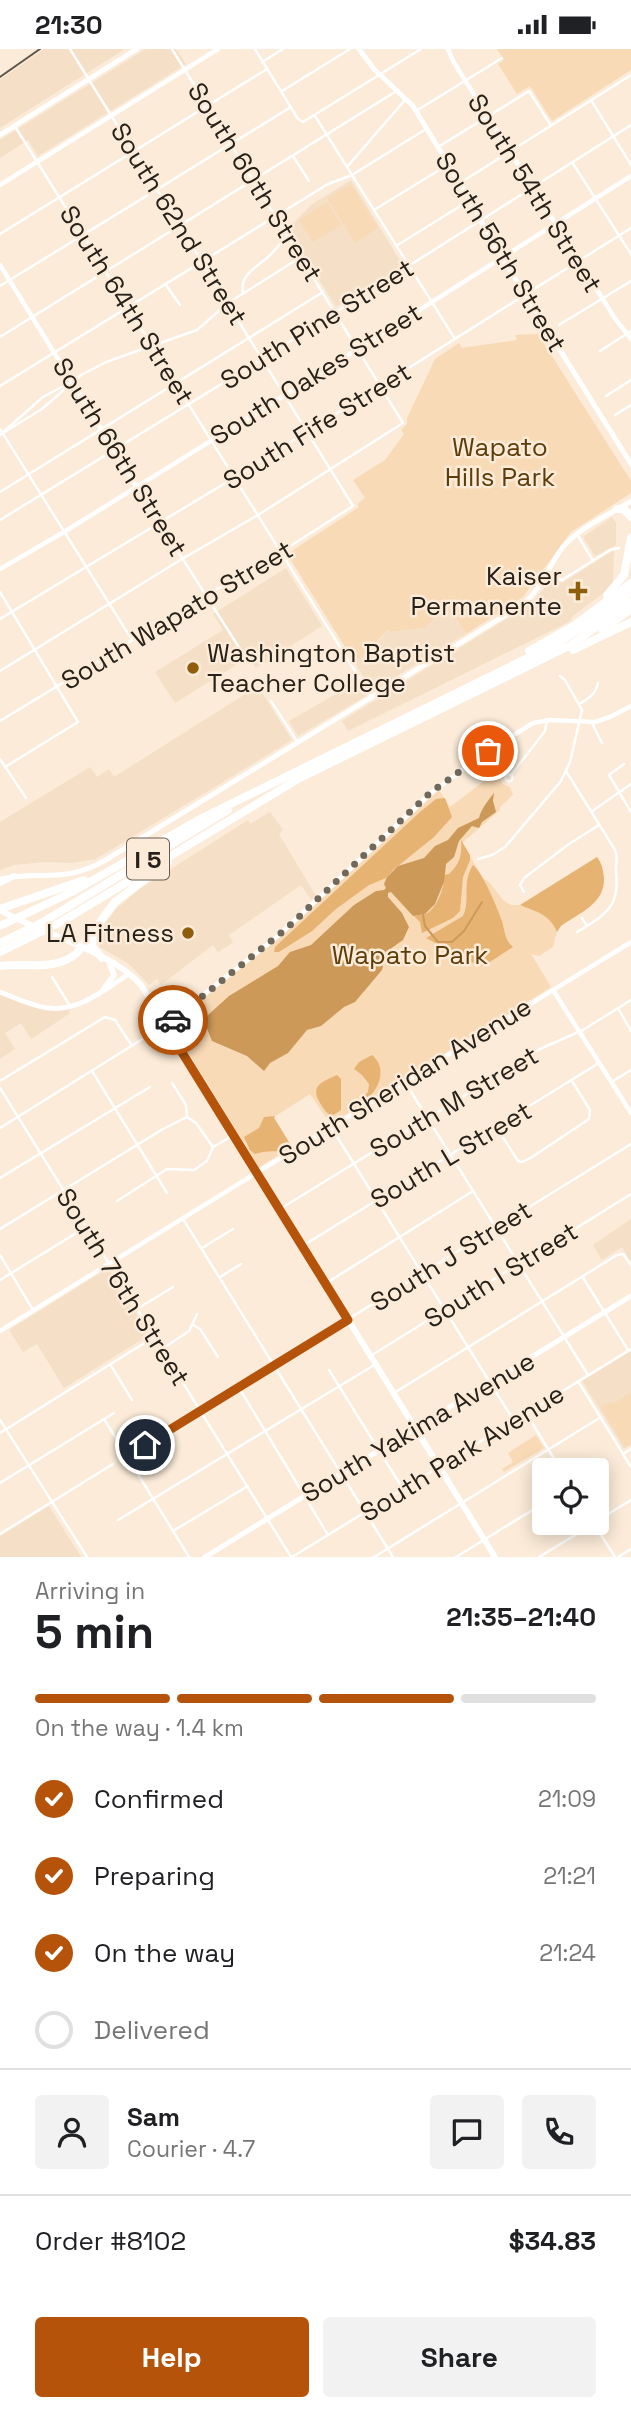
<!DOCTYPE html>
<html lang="en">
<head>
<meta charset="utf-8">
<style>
  body { margin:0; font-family:"Space Grotesk",sans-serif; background:#f2f2f2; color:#202124; height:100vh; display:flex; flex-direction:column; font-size:26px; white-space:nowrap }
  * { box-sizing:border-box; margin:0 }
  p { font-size:23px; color:#757577 }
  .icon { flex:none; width:38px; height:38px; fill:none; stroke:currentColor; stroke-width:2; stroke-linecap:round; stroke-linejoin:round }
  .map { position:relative; height:1508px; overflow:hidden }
  .sheet { display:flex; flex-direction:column; background:#fff; flex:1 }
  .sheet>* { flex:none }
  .tools { position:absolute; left:532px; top:1409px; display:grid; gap:14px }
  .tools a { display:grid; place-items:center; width:77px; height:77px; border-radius:7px; background:#fff; box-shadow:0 4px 18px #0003; font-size:35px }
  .pin { position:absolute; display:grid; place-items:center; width:60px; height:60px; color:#fff; margin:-30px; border:4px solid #fff; border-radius:50%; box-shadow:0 2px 7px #0007 }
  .courier { position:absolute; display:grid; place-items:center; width:70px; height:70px; margin:-35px; border:5px solid #b45309; border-radius:50%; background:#fff; color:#222; box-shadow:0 2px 9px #0007 }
  .headline em { font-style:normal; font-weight:700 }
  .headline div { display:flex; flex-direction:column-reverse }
  .headline { display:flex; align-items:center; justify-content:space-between; height:119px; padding:0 35px }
  h1 { font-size:46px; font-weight:700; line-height:52px }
  .bar { display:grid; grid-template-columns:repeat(4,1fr); gap:10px 7px; align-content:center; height:84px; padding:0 35px }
  .bar i { height:9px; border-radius:5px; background:#e0e0e0 }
  .bar .current { background:#b45309 }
  .bar p { grid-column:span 4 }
  .line { display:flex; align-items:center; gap:18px; padding:0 35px; border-top:2px solid #e0e0e0 }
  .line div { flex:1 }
  .round { display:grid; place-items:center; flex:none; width:74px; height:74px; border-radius:7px; background:#f2f2f2 }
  ol { padding:0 35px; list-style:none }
  li { display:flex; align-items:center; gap:21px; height:77px }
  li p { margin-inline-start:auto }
  li .icon { padding:7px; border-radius:50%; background:#b45309; color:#fff; stroke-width:4 }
  li:last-child { color:#757577 }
  li i { width:38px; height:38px; border:4px solid #e0e0e0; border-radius:50% }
  .button { display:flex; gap:14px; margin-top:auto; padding:14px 35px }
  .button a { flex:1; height:80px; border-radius:7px; background:#b45309; color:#fff; font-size:28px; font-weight:700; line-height:80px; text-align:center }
  .button a+a { background:#f2f2f2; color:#202124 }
  .status { display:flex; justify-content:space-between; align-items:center; height:49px; padding:0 35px; background:#fff; direction:ltr }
  .status svg { height:19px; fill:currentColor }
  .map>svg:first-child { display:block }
  .built { fill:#f5e0c7 }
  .green { fill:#f9dab6 }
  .forest { fill:#e7b373 }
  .water { fill:#cc9959 }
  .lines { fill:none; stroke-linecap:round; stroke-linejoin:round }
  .stream { stroke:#cc9959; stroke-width:2 }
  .minor { stroke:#fff; stroke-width:2.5 }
  .tertiary { stroke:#fff; stroke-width:4.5 }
  .secondary { stroke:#fff; stroke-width:5 }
  .primary { stroke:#fff; stroke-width:6 }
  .motorway { stroke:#fff; stroke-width:8 }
  .rail { stroke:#61584e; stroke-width:2 }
  .done { stroke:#71685c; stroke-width:7; stroke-dasharray:0 12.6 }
  .route { stroke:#b45309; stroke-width:9 }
  .poi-dot { fill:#905d0c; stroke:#fbebd8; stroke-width:2.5 }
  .labels { text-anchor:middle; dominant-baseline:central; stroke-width:5; stroke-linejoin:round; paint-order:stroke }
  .shield { fill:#fbebd8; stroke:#675e53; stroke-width:2 }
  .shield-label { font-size:24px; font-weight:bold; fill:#27211a }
  .street-label { font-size:26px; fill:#27211a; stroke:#fbebd8 }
  .park-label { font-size:26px; fill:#5f3d08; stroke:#fbebd8 }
  .poi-label { font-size:26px; fill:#27211a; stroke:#fbebd8; text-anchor:end }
</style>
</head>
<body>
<div class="status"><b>21:30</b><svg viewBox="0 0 49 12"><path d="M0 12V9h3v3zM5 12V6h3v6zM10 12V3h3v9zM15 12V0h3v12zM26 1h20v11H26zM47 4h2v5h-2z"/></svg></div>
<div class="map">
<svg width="631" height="1508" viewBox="0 0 631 1508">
  <rect width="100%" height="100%" fill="#fbebd8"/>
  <!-- built -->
  <g class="built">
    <path d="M44 0H125L0 79V31Z"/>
    <path d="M146 0H176L186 15 38 107 28 91 0 109V91Z"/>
    <path d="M351 131 403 217 336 258 288 180 311 156Z"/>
    <path d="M612 468 616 474V496L595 507 583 488Z"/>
    <path d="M614 501 613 537 574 566 569 573 348 682 342 672 529 556 543 541 550 531 558 534 564 533Z"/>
    <path d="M286 519 322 577 256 619 249 608 175 654 155 623 223 581 213 565Z"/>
    <path d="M448 555 466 585 372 642 355 614 389 581 393 583 425 579Z"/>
    <path d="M357 633 366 647 298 687 289 672Z"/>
    <path d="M258 637 292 691 96 810 72 814 44 813 15 816 0 821V773L90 718 97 728 109 720 114 728Z"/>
    <path d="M270 763 283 781 279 785 316 847 311 851 301 836 229 886 233 894 218 903 213 896 161 936 157 930 149 936 129 915 100 898 97 886 104 876 117 859 141 839 248 771 250 775Z"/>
    <path d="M0 943 43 958 70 957 69 965 31 990 21 974 5 984 15 1000 0 1010Z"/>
    <path d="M631 1170V1213L622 1198 602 1211 593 1196Z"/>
    <path d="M108 1219 149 1286 64 1339 37 1295 23 1303 9 1281Z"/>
    <path d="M631 1302V1396L624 1400 582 1332Z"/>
    <path d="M49 1457 81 1508H0V1487Z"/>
  </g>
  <!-- green -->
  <g class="green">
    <path d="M497 0H631V21L552 72 530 37 517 45 498 15 504 11Z"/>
    <path d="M351 135 378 179 355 194 327 149Z"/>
    <path d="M327 153 341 176 313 193 299 171Z"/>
    <path d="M538 285 631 432V444L571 483 523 548 466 585 448 555 425 579 392 583 388 581 355 614 287 505 359 458 357 455 365 449 353 431 385 411 404 385 401 381 407 375V369L435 310 459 294 462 299 517 291 515 286Z"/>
    <path d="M494 721 503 735 510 738 513 746 500 758V761L462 794 483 829 489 833 504 852 511 856H520L547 867 554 874 557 883 553 898 539 907 531 905 551 938 331 1076 310 1045 274 1068 292 1098 259 1118 175 982 178 979 174 973 284 885 439 741 450 758 492 726Z"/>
    <path d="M631 1343V1395L625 1398 601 1358 608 1354H615Z"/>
    <path d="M536 1386 544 1399 504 1423 502 1420 513 1413 508 1404Z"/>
  </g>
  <!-- forest -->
  <g class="forest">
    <path d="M445 749 452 768 434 788 393 821 386 829 369 836 336 860 312 882 279 903H274L275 898 420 763 436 750Z"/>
    <path d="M461 791 470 806V811L463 828 460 862 453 869 422 884 420 873 414 867C418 866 422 866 426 865 437 859 445 838 444 826L449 825C460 815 462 806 461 791Z"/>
    <path d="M597 808C602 815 603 820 604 829 605 855 579 864 561 877L557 883C550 865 536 863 520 856Z"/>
    <path d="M473 816C483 824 497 858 502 872 505 882 504 890 513 898L485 916 479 917 426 889 463 867C471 850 461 835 473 816Z"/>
    <path d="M372 1006C389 1020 378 1044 362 1054L359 1051 368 1043 369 1035 362 1026 354 1020 359 1013Z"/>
    <path d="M337 1026 341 1030V1061L332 1067C326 1064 324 1060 320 1054 310 1037 321 1033 337 1026Z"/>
    <path d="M275 1067 274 1069 292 1098C277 1105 272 1100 255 1105L250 1101 244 1088 259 1079 264 1068Z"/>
  </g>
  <!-- water -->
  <path class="water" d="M494 744 493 752 496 763 482 773 479 779 472 777 459 792 454 808 446 815 444 833 435 855 425 865 413 867 391 843 388 844V848L402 864 409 878 403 891 386 903 382 921 355 953 344 958 321 977 307 981 288 1004 270 1014 264 1022 247 1007 212 992 206 977 208 966 229 947 278 917 290 903 311 896 354 856 376 842 384 841 386 839 384 835 387 828 398 817 424 809 435 797 448 791 458 779 479 769C481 760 489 750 494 744Z"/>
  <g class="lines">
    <!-- stream -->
    <path class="stream" d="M423 866 425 877 438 893H452L464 882 482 853"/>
    <!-- minor -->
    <g class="minor">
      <path d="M255 0 298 70 303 73 421 0"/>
      <path d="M262 13 283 0"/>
      <path d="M282 42 350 0"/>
      <path d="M591 51 631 116"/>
      <path d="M416 62 502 9"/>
      <path d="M315 67 455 290"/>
      <path d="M16 79 370 646"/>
      <path d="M438 98 529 42 550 75"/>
      <path d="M293 107 309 132"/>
      <path d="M572 113 631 205"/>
      <path d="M347 118 404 52"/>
      <path d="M460 134 631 26"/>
      <path d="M374 161 449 115"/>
      <path d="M0 185 267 20"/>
      <path d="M396 197 470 151"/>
      <path d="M166 236 180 256"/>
      <path d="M0 237 291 58"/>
      <path d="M243 244C239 226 257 218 268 208 275 202 281 193 288 186"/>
      <path d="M559 276 631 232"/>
      <path d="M0 288 395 43"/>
      <path d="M600 302 631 282"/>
      <path d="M0 337 328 135 352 126 426 80"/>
      <path d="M606 347 631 331"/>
      <path d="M615 366 631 356"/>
      <path d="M0 380 132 591"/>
      <path d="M3 384 42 360 81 326 106 313 197 281 228 254 301 208"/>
      <path d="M0 386 43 348 69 334"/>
      <path d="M137 438 240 600"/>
      <path d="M0 443 323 243"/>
      <path d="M0 471 262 310 631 76"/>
      <path d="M577 485 593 512"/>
      <path d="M547 525 562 531 610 501 619 499"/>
      <path d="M0 543 78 673 5 718"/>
      <path d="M0 570 237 427 631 179"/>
      <path d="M0 622 182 510 258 466 403 374 172 0"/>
      <path d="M271 652 298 694"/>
      <path d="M579 655C588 650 596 645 598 634"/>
      <path d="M0 672 227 534 281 503 353 457 70 0"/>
      <path d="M592 674 602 694"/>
      <path d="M0 710 26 749"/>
      <path d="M624 715 609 726 631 763"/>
      <path d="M566 722 615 801C619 810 615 814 616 823 620 859 605 866 577 883"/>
      <circle cx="509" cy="729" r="3.5"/>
      <path d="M511 726 545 682 547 671"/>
      <path d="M591 763 631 735"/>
      <path d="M478 810 492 806 505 798 561 732 570 713 582 661 565 631 560 627"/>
      <path d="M524 843 520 836 524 829 569 795 599 776"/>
      <path d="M582 869 587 877"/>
      <path d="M52 928 70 957"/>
      <path d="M618 959 631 982"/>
      <path d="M92 1022 167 1144"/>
      <path d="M0 1032 105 968 115 971 132 997"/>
      <path d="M613 1032 631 1021"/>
      <path d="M405 1033 588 1326"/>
      <path d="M172 1034 186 1056 187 1068"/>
      <path d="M0 1039 291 1508"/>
      <path d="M187 1068 196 1074 213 1098"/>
      <path d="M331 1078 514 1372"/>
      <path d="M0 1079 165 976"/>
      <path d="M497 1079 518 1112 522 1113 532 1108 589 1070 590 1061 572 1032"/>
      <path d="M0 1129 150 1038"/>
      <path d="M117 1152 167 1120 194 1121 207 1112 213 1098 232 1087"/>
      <path d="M280 1160 540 1000 583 981 631 951"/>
      <path d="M183 1170 393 1508"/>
      <path d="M0 1180 163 1080 187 1068"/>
      <path d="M304 1196 599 1014"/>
      <path d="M202 1199 233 1180"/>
      <path d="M0 1206 33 1261"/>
      <path d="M582 1227 628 1301"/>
      <path d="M220 1228 241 1215"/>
      <path d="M0 1231 86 1178"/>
      <path d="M328 1233 473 1142"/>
      <path d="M137 1260 173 1238"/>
      <path d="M193 1276 200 1280 218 1308"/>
      <path d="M162 1300 189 1282 197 1265"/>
      <path d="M372 1306 631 1145"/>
      <path d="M110 1315 132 1351"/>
      <path d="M329 1321 403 1440"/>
      <path d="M578 1332 631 1418"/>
      <path d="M238 1337 328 1486"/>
      <path d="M394 1344 617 1206 623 1205 631 1216"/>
      <path d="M526 1364 561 1421"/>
      <path d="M104 1370 189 1508"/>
      <path d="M0 1371 87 1508"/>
      <path d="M0 1384 154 1288"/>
      <path d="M623 1405 631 1400"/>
      <path d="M127 1407 631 1095"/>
      <path d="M597 1421 604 1416"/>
      <path d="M0 1434 114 1364"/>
      <path d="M118 1471 376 1315"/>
      <path d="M597 1472 631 1451"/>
      <path d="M594 1475 615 1508"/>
      <path d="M173 1482 248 1437"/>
      <path d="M0 1485 113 1415"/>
      <path d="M292 1508 631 1300"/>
      <path d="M374 1508 601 1368"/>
      <path d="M456 1508 544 1454"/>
      <path d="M539 1508 595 1474"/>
      <path d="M618 1508 631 1500"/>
    </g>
    <!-- tertiary -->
    <g class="tertiary">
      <path d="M448 0 453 12 614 268 631 290"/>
      <path d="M0 136 218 0"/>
      <path d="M0 216 137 438"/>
      <path d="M0 520 64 483 285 346 631 127"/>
      <path d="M553 941 631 1064"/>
      <path d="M165 976 278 887 431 744 488 702 533 674 550 671 595 673 610 668 631 657"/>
      <path d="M0 1282 631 893"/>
    </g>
    <!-- secondary -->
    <g class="secondary">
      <path d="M359 0 374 20 413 57 470 151 487 184 631 415"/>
      <path d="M0 86 137 0"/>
      <path d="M0 830C41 821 63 835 104 812L522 556C542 540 548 517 563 498 580 478 609 466 631 452"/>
      <path d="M0 943C15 949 32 957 48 959 79 963 105 940 129 925"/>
      <path d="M205 1508 631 1247"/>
    </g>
    <!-- primary -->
    <g class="primary">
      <path d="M0 834 14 827"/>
      <path d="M0 861C41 885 112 902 141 936L495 1508"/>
      <path d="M104 940 114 926 109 913"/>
    </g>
    <!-- motorway -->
    <g class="motorway">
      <path d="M617 460H624L631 468"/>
      <path d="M607 546 624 526 631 489"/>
      <path d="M602 581 631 560"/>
      <path d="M573 601 631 573"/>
      <path d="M529 602 575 576 631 534"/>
      <path d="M0 860 84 831"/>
      <path d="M0 877 72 843 202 769 558 594 589 574 631 543"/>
      <path d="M93 884 92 897 102 909"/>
      <path d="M0 894 43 873 228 761"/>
      <path d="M0 903 61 873 298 730 571 596 631 553"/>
      <path d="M0 917C26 913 55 923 77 904L115 853 168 813"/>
    </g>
    <!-- rail -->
    <path class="rail" d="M0 28 40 0"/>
  </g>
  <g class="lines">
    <!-- done -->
    <path class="done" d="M173 971 286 880 430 744 488 702"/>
    <!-- route -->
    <path class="route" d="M145 1396 348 1271 165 976 173 971"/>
  </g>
  <!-- markers -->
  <g class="poi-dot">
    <path d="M574.5 531.5h7v7h7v7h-7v7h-7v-7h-7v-7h7z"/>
    <circle cx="193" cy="619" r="7"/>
    <circle cx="188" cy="884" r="7"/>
  </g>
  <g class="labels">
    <!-- shield labels -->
    <rect class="shield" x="127" y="789.5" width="42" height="41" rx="5"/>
    <g class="shield-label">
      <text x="148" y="810">I 5</text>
    </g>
    <!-- street labels -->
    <g class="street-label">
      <text transform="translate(255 133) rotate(58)">South 60th Street</text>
      <text transform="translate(535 144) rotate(58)">South 54th Street</text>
      <text transform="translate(179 175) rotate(58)">South 62nd Street</text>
      <text transform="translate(501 203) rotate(59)">South 56th Street</text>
      <text transform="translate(127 256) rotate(58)">South 64th Street</text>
      <text transform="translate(317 275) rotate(-32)">South Pine Street</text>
      <text transform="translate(316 325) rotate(-32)">South Oakes Street</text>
      <text transform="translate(317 377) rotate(-32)">South Fife Street</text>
      <text transform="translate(120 408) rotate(58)">South 66th Street</text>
      <text transform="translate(177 566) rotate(-31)">South Wapato Street</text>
      <text transform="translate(405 1032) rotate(-32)">South Sheridan Avenue</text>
      <text transform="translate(454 1053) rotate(-31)">South M Street</text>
      <text transform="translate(451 1106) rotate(-31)">South L Street</text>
      <text transform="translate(451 1207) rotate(-32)">South J Street</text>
      <text transform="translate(501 1226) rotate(-32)">South I Street</text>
      <text transform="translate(123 1238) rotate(58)">South 76th Street</text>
      <text transform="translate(418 1378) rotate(-31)">South Yakima Avenue</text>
      <text transform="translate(462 1404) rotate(-32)">South Park Avenue</text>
    </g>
    <!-- park labels -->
    <g class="park-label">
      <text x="500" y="398">Wapato<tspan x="500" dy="30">Hills Park</tspan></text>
      <text x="410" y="906">Wapato Park</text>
    </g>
    <!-- poi labels -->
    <g class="poi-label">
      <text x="562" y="527">Kaiser<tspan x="562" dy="30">Permanente</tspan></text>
      <text x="207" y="604" text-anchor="start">Washington Baptist<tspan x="207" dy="30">Teacher College</tspan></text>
      <text x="174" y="884">LA Fitness</text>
    </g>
  </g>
</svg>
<div class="tools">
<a><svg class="icon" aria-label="locate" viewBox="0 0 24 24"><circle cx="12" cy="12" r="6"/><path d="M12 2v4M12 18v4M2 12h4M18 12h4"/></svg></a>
</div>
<div class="pin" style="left:488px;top:702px;background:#ea580c"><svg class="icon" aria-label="bag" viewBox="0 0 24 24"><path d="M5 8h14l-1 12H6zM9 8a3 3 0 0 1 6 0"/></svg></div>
<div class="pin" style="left:145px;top:1396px;background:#1f2937"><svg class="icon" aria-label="home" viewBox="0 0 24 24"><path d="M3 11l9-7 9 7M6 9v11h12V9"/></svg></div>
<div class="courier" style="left:173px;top:971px"><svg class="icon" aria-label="car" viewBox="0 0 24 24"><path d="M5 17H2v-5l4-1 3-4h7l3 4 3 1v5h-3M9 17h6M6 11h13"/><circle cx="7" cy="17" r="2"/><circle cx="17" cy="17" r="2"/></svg></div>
</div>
<section class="sheet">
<div class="headline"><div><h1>5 min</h1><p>Arriving in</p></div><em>21:35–21:40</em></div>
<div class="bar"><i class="current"></i><i class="current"></i><i class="current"></i><i></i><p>On the way · 1.4 km</p></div>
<ol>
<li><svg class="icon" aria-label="check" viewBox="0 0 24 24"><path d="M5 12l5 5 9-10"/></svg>Confirmed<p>21:09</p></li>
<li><svg class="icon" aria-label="check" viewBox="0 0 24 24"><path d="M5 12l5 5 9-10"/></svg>Preparing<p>21:21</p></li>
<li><svg class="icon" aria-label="check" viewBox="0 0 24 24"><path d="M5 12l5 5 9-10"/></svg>On the way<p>21:24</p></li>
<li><i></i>Delivered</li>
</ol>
<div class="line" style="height:126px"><a class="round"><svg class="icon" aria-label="person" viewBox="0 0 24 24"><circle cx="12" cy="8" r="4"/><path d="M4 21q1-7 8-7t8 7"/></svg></a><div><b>Sam</b><p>Courier · 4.7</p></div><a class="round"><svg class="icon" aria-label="chat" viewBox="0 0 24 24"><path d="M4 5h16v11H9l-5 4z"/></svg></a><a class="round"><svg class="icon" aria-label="phone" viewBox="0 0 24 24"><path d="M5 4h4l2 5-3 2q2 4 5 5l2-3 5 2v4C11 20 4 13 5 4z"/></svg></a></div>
<div class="line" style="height:91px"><div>Order #8102</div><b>$34.83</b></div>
<div class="button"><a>Help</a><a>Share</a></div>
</section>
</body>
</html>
